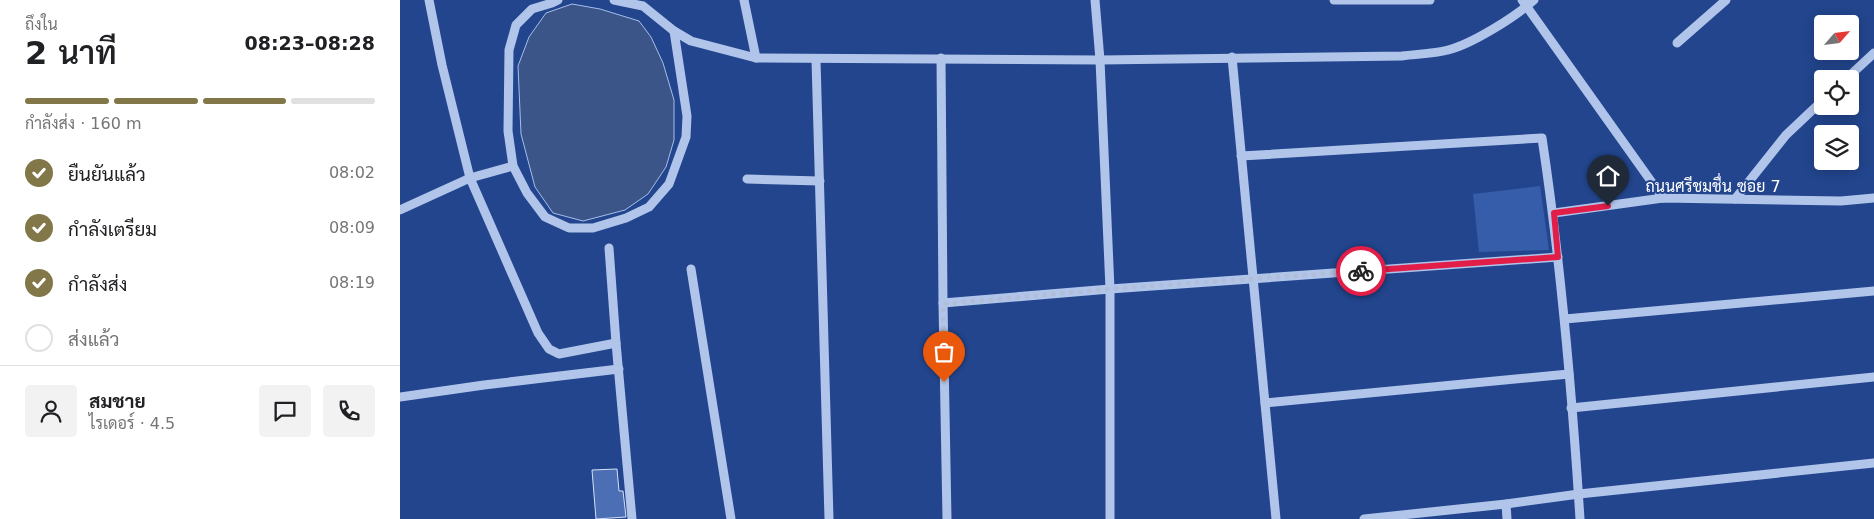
<!DOCTYPE html>
<html lang="th">
<head>
<meta charset="utf-8">
<style>
  body { margin:0; font-family:"DejaVu Sans",Sarabun,sans-serif; background:#f2f2f2; color:#202124; height:100vh; display:flex; flex-direction:column; font-size:19px; white-space:nowrap }
  * { box-sizing:border-box; margin:0 }
  p { font-size:16px; color:#757577 }
  .icon { flex:none; width:28px; height:28px; fill:none; stroke:currentColor; stroke-width:2; stroke-linecap:round; stroke-linejoin:round }
  .map { position:relative; flex:1; overflow:hidden }
  .drawer { display:flex; flex-direction:column; background:#fff; width:400px }
  .drawer>* { flex:none }
  .needle { width:32px; rotate:62deg }
  .tools { position:absolute; left:1414px; top:15px; display:grid; gap:10px }
  .tools a { display:grid; place-items:center; width:45px; height:45px; border-radius:5px; background:#fff; box-shadow:0 2px 12px #0003; font-size:25px }
  .pin { position:absolute; display:grid; place-items:center; width:42px; height:42px; color:#fff; margin:-51px -21px; border-radius:50% 50% 50% 0; rotate:-45deg; box-shadow:0 0 5px #0007 }
  .pin .icon { rotate:45deg }
  .courier { position:absolute; display:grid; place-items:center; width:50px; height:50px; margin:-25px; border:4px solid #e11d48; border-radius:50%; background:#fff; color:#222; box-shadow:0 1px 6px #0007 }
  .head em { font-style:normal; font-weight:600 }
  .head div { display:flex; flex-direction:column-reverse }
  .head { display:flex; align-items:center; justify-content:space-between; height:85px; padding:0 25px }
  h1 { font-size:32px; font-weight:600; line-height:38px }
  .bar { display:grid; grid-template-columns:repeat(4,1fr); gap:8px 5px; align-content:center; height:60px; padding:0 25px }
  .bar i { height:6px; border-radius:4px; background:#e0e0e0 }
  .bar .active { background:#817748 }
  .bar p { grid-column:span 4 }
  .line { display:flex; align-items:center; gap:12px; padding:0 25px; border-top:1px solid #e0e0e0 }
  .line div { flex:1 }
  .round { display:grid; place-items:center; flex:none; width:52px; height:52px; border-radius:5px; background:#f2f2f2 }
  ol { padding:0 25px; list-style:none }
  li { display:flex; align-items:center; gap:15px; height:55px }
  li p { margin-inline-start:auto }
  li .icon { padding:5px; border-radius:50%; background:#817748; color:#fff; stroke-width:4 }
  li:last-child { color:#757577 }
  li i { width:28px; height:28px; border:2px solid #e0e0e0; border-radius:50% }
  main { display:flex; flex:1; min-height:0 }
  .map>svg:first-child { display:block }
  .green { fill:#365daa }
  .water { fill:#3c5589; stroke:#a5beec }
  .building { fill:#4b6eb4; stroke:#d6e2f8 }
  .lines { fill:none; stroke-linecap:round; stroke-linejoin:round }
  .minor { stroke:#b1c5eb; stroke-width:9 }
  .done { stroke:#b2bed7; stroke-width:5; stroke-dasharray:0 9 }
  .route { stroke:#e11d48; stroke-width:6 }
  .labels { text-anchor:middle; dominant-baseline:central; stroke-width:4; stroke-linejoin:round; paint-order:stroke }
  .street-label { font-size:16px; fill:#fff; stroke:#22458d }
</style>
</head>
<body>
<main>
<section class="drawer">
<div class="head"><div><h1>2 นาที</h1><p>ถึงใน</p></div><em>08:23–08:28</em></div>
<div class="bar"><i class="active"></i><i class="active"></i><i class="active"></i><i></i><p>กำลังส่ง · 160 m</p></div>
<ol>
<li><svg class="icon" aria-label="check" viewBox="0 0 24 24"><path d="M5 12l5 5 9-10"/></svg>ยืนยันแล้ว<p>08:02</p></li>
<li><svg class="icon" aria-label="check" viewBox="0 0 24 24"><path d="M5 12l5 5 9-10"/></svg>กำลังเตรียม<p>08:09</p></li>
<li><svg class="icon" aria-label="check" viewBox="0 0 24 24"><path d="M5 12l5 5 9-10"/></svg>กำลังส่ง<p>08:19</p></li>
<li><i></i>ส่งแล้ว</li>
</ol>
<div class="line" style="height:90px"><a class="round"><svg class="icon" aria-label="person" viewBox="0 0 24 24"><circle cx="12" cy="8" r="4"/><path d="M4 21q1-7 8-7t8 7"/></svg></a><div><b>สมชาย</b><p>ไรเดอร์ · 4.5</p></div><a class="round"><svg class="icon" aria-label="chat" viewBox="0 0 24 24"><path d="M4 5h16v11H9l-5 4z"/></svg></a><a class="round"><svg class="icon" aria-label="phone" viewBox="0 0 24 24"><path d="M5 4h4l2 5-3 2q2 4 5 5l2-3 5 2v4C11 20 4 13 5 4z"/></svg></a></div>
</section>
<div class="map">
<svg width="1474" height="519" viewBox="0 0 1474 519">
  <rect width="100%" height="100%" fill="#22458d"/>
  <!-- green -->
  <path class="green" d="M1140 186 1149 250 1079 252 1073 194Z"/>
  <!-- water -->
  <path class="water" d="M172 4 200 9 239 21 251 37 263 63 274 100V140L266 167 248 194 225 210 183 221 153 213 135 187 121 134 118 66 129 37 146 13Z"/>
  <!-- building -->
  <path class="building" d="M217 469 219 491H223L226 517 196 519 192 470Z"/>
  <g class="lines">
    <!-- minor -->
    <g class="minor">
      <path d="M29 0 42 65 70 178 138 333 149 349 159 354 216 343 232 519"/>
      <path d="M158 0 152 3 132 9 116 25 109 50 108 131 113 166 127 193 145 217 169 228H193L226 218 249 207 269 184 286 137 287 116 274 31"/>
      <path d="M214 0 243 6 274 31 291 41 356 58 700 60 1002 56C1016 54 1033 54 1048 50 1072 44 1115 17 1134 0"/>
      <path d="M344 0 356 58"/>
      <path d="M695 0 700 60 710 289V519"/>
      <path d="M934 0H1030"/>
      <path d="M1122 0 1263 198"/>
      <path d="M1277 43 1326 0"/>
      <path d="M832 57 876 519"/>
      <path d="M541 58 543 303 547 519"/>
      <path d="M416 60 429 519"/>
      <path d="M1446 79 1474 53"/>
      <path d="M841 156 1142 138C1161 264 1172 392 1180 519"/>
      <path d="M347 179 420 181"/>
      <path d="M1335 199 1386 135 1422 101"/>
      <path d="M0 210 70 178 113 166"/>
      <path d="M1154 213 1263 198 1441 201 1474 198"/>
      <path d="M209 248 216 343"/>
      <path d="M291 269 331 519"/>
      <path d="M543 303 710 289 1158 257"/>
      <path d="M1165 319 1474 291"/>
      <path d="M0 397 84 385 219 369"/>
      <path d="M865 403 1169 374"/>
      <path d="M1171 408 1474 377"/>
      <path d="M1106 504 1107 519"/>
      <path d="M964 519 1106 504 1179 494 1474 463"/>
    </g>
  </g>
  <g class="lines">
    <!-- done -->
    <path class="done" d="M544 382 543 304 710 289 961 271"/>
    <!-- route -->
    <path class="route" d="M961 271 1158 257 1154 213 1208 206"/>
  </g>
  <g class="labels">
    <!-- street labels -->
    <g class="street-label">
      <text x="1313" y="186">ถนนศรีชมชื่น ซอย 7</text>
    </g>
  </g>
</svg>
<div class="tools">
<a><svg class="needle" viewBox="-14 -14 28 28"><path d="M0-13l5 13h-10z" fill="#e53935"/><path d="M0 13l5-13h-10z" fill="#757577"/></svg></a>
<a><svg class="icon" aria-label="locate" viewBox="0 0 24 24"><circle cx="12" cy="12" r="6"/><path d="M12 2v4M12 18v4M2 12h4M18 12h4"/></svg></a>
<a><svg class="icon" aria-label="layers" viewBox="0 0 24 24"><path d="M12 4l9 5-9 5-9-5zM3 14l9 5 9-5"/></svg></a>
</div>
<div class="pin" style="left:544px;top:382px;background:#ea580c"><svg class="icon" aria-label="bag" viewBox="0 0 24 24"><path d="M5 8h14l-1 12H6zM9 8a3 3 0 0 1 6 0"/></svg></div>
<div class="pin" style="left:1208px;top:206px;background:#1f2937"><svg class="icon" aria-label="home" viewBox="0 0 24 24"><path d="M3 11l9-7 9 7M6 9v11h12V9"/></svg></div>
<div class="courier" style="left:961px;top:271px"><svg class="icon" aria-label="bike" viewBox="0 0 24 24"><circle cx="6" cy="16" r="4"/><circle cx="18" cy="16" r="4"/><path d="M6 16l4-8h5l3 8M10 8l3 8H6M13 5h3"/></svg></div>
</div>
</main>
</body>
</html>
